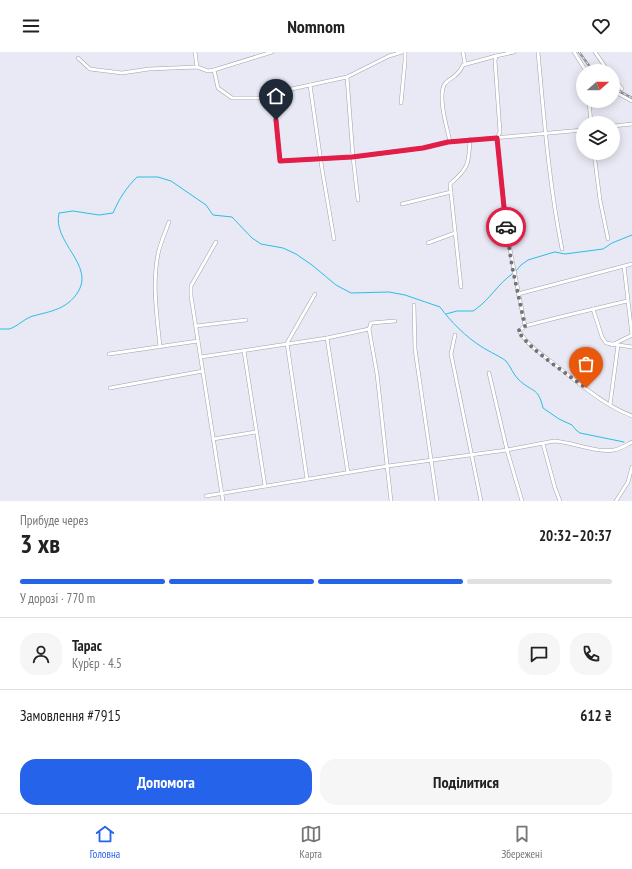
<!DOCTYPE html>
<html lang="uk">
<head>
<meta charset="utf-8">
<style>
  body { margin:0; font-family:"PT Sans Narrow",sans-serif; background:#f6f6f6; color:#222; height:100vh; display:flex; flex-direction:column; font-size:15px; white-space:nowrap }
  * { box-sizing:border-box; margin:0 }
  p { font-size:13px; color:#767676 }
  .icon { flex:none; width:22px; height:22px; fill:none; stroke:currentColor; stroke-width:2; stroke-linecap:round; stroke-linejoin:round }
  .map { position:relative; height:449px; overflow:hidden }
  .side { display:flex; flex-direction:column; background:#fff; flex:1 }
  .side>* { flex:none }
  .needle { width:26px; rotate:69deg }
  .tools { position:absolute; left:576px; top:12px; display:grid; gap:8px }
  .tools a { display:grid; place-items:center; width:44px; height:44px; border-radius:50%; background:#fff; box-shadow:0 2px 10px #0003; font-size:20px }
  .pin { position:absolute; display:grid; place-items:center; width:34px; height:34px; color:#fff; margin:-41px -17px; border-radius:50% 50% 50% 0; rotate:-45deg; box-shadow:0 0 4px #0007 }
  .pin .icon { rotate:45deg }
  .courier { position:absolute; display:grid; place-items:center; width:40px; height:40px; margin:-20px; border:3px solid #e11d48; border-radius:50%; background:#fff; color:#222; box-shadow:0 1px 5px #0007 }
  .head em { font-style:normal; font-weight:700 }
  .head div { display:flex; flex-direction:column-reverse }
  .head { display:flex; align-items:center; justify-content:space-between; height:68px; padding:0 20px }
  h1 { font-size:26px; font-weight:700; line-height:30px }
  .bar { display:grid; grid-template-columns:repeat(4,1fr); gap:6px 4px; align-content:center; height:48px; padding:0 20px }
  .bar i { height:5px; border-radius:3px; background:#e0e0e0 }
  .bar .active { background:#2563eb }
  .bar p { grid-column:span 4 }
  .line { display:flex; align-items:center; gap:10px; padding:0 20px; border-top:1px solid #e0e0e0 }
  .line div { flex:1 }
  .round { display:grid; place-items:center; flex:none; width:42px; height:42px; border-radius:16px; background:#f6f6f6 }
  .primary-button { display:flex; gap:8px; margin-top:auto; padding:8px 20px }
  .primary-button a { flex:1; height:46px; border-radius:16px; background:#2563eb; color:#fff; font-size:16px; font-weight:700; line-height:46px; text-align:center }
  .primary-button a+a { background:#f6f6f6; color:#222 }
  header { display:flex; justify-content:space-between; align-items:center; height:52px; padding:0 20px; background:#fff; font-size:18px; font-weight:700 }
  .dock { display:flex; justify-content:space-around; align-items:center; height:56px; border-top:1px solid #e0e0e0; background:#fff; font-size:11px; color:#767676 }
  .dock a { display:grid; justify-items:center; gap:2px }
  .dock .active { color:#2563eb }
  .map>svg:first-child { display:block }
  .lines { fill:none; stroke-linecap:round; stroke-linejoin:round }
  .stream { stroke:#2dbde4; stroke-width:1 }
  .street-casing { stroke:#a1a1ab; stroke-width:4 }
  .street { stroke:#fff; stroke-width:3 }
  .rail-casing { stroke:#919199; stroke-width:2.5 }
  .rail { stroke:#f6f6fd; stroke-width:1; stroke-dasharray:3; stroke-linecap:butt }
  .done { stroke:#727278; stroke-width:4; stroke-dasharray:0 7.2 }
  .route { stroke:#e11d48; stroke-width:5 }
</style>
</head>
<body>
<header><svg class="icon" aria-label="menu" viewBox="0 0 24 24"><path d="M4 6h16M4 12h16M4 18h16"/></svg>Nomnom<svg class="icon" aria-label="heart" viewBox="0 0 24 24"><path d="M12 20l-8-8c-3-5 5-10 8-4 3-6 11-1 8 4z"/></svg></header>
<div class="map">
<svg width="632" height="449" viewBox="0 0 632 449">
  <rect width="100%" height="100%" fill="#e8e9f4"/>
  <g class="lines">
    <!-- stream -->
    <g class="stream">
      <path d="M515 220 521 213 528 208 551 201 555 200 565 202 603 197 612 191 632 183"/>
      <path d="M446 262 457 259H473L476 257C490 247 498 232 512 222"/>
      <path d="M0 277C3 277 6 277 9 277 17 275 25 266 33 264 52 259 67 257 78 240 95 213 52 190 59 161L73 159 99 163 113 161C119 147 126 136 137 125H158L171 129 206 153 213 163 232 165 252 186 261 192 283 196 296 202 312 213 336 233 351 241 389 240 405 243 440 255C451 270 466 285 482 295 488 299 503 306 506 309 511 315 513 322 518 327 532 341 538 334 543 356L559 367 572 373 576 378 580 381 624 390"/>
    </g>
    <!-- street casing -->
    <g class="street-casing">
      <g id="street">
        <path d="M195 0 197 15"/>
        <path d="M272 0 214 18 218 36 232 46H259L273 41 347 25 389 4 402 0"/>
        <path d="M463 0 465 12"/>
        <path d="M514 0 496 4 495 9 500 80 497 86 507 182 525 274"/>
        <path d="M538 0C544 66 549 132 562 197"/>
        <path d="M574 0 586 19"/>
        <path d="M595 0 608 19"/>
        <path d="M78 6 90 17 122 21 149 17 197 15 208 19 214 18"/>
        <path d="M347 25 353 105 358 148"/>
        <path d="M613 25 622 37"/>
        <path d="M310 33 322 117 334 187"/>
        <path d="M613 39 632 49"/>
        <path d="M273 41 280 109 353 105 423 96 448 90 583 78"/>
        <path d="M589 49 591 71"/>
        <path d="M401 51 405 9V0"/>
        <path d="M613 74 632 72"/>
        <path d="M450 90C447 75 438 47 444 33 448 26 458 26 463 13L496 4"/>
        <path d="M594 101 600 148 608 187"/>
        <path d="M402 152 451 140"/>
        <path d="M216 190 191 234V244L223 449"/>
        <path d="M428 191 455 181"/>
        <path d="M624 214 632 283"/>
        <path d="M461 235 450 132C469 116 469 111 470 87"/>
        <path d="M518 242 632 212"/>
        <path d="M627 249 556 266 525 274 519 279C527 293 544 304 557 314 581 333 604 353 632 364"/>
        <path d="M414 253 415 297 437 449"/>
        <path d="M593 257 602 285 606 291 632 295"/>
        <path d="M196 274 246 268"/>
        <path d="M455 283 451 302 481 449"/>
        <path d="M327 286 348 421"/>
        <path d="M612 293 632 283"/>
        <path d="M160 295C157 264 152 233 158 202 160 192 165 181 169 170"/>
        <path d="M244 299 265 434"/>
        <path d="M109 302 198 289"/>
        <path d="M201 305 327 286 369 277"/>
        <path d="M489 321 507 398 522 449"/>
        <path d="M110 336 203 319"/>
        <path d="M610 353 618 293"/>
        <path d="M213 387 256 380"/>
        <path d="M543 392 555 436 560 449"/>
        <path d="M307 427 287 291 315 242"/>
        <path d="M206 444 388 414 507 398 554 389C573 390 595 401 614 398 621 397 626 393 632 390"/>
        <path d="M391 449 377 322 369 277 371 271 395 269"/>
        <path d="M616 449 628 430 632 415"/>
      </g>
    </g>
    <!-- street -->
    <use href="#street" class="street"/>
    <!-- rail casing -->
    <g class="rail-casing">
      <g id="rail">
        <path d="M579 0 593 19"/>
        <path d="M613 36 632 46"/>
      </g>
    </g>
    <!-- rail -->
    <use href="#rail" class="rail"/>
  </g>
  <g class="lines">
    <!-- done -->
    <path class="done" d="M506 175 512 214 525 274 518 279C530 298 567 322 586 336"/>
    <!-- route -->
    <path class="route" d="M276 68 280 109 352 105 423 96 448 90 497 86 506 175"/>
  </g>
</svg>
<div class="tools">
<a><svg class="needle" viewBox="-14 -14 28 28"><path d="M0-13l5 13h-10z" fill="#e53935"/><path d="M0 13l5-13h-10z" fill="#767676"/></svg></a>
<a><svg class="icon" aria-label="layers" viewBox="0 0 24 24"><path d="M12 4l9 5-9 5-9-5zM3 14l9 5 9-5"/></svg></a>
</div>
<div class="pin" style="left:586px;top:336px;background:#ea580c"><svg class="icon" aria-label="bag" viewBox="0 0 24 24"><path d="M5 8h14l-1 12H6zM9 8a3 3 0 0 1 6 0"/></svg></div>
<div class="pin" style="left:276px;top:68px;background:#1f2937"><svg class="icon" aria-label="home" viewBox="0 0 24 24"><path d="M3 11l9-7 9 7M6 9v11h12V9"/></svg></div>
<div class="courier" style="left:506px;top:175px"><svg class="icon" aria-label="car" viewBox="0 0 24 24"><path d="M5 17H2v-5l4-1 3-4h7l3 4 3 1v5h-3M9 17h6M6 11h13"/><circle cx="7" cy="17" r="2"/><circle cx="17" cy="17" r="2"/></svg></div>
</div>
<section class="side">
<div class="head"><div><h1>3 хв</h1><p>Прибуде через</p></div><em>20:32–20:37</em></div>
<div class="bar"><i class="active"></i><i class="active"></i><i class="active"></i><i></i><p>У дорозі · 770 m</p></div>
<div class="line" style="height:72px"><a class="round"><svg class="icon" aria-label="person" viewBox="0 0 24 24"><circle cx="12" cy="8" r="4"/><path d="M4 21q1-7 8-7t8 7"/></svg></a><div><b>Тарас</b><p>Кур’єр · 4.5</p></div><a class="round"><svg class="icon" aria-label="chat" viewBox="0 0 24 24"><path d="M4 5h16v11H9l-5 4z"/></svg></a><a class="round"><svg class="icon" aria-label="phone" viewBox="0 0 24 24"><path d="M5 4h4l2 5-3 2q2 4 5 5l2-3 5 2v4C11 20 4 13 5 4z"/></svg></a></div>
<div class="line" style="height:52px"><div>Замовлення #7915</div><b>612 ₴</b></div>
<div class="primary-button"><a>Допомога</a><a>Поділитися</a></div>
</section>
<nav class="dock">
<a class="active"><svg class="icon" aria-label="home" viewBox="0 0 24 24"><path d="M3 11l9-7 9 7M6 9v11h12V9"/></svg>Головна</a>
<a><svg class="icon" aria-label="map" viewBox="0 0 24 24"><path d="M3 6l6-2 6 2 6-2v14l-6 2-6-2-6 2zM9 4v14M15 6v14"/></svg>Карта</a>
<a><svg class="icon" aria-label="saved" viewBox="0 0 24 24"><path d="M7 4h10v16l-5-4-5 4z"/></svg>Збережені</a>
</nav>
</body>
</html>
